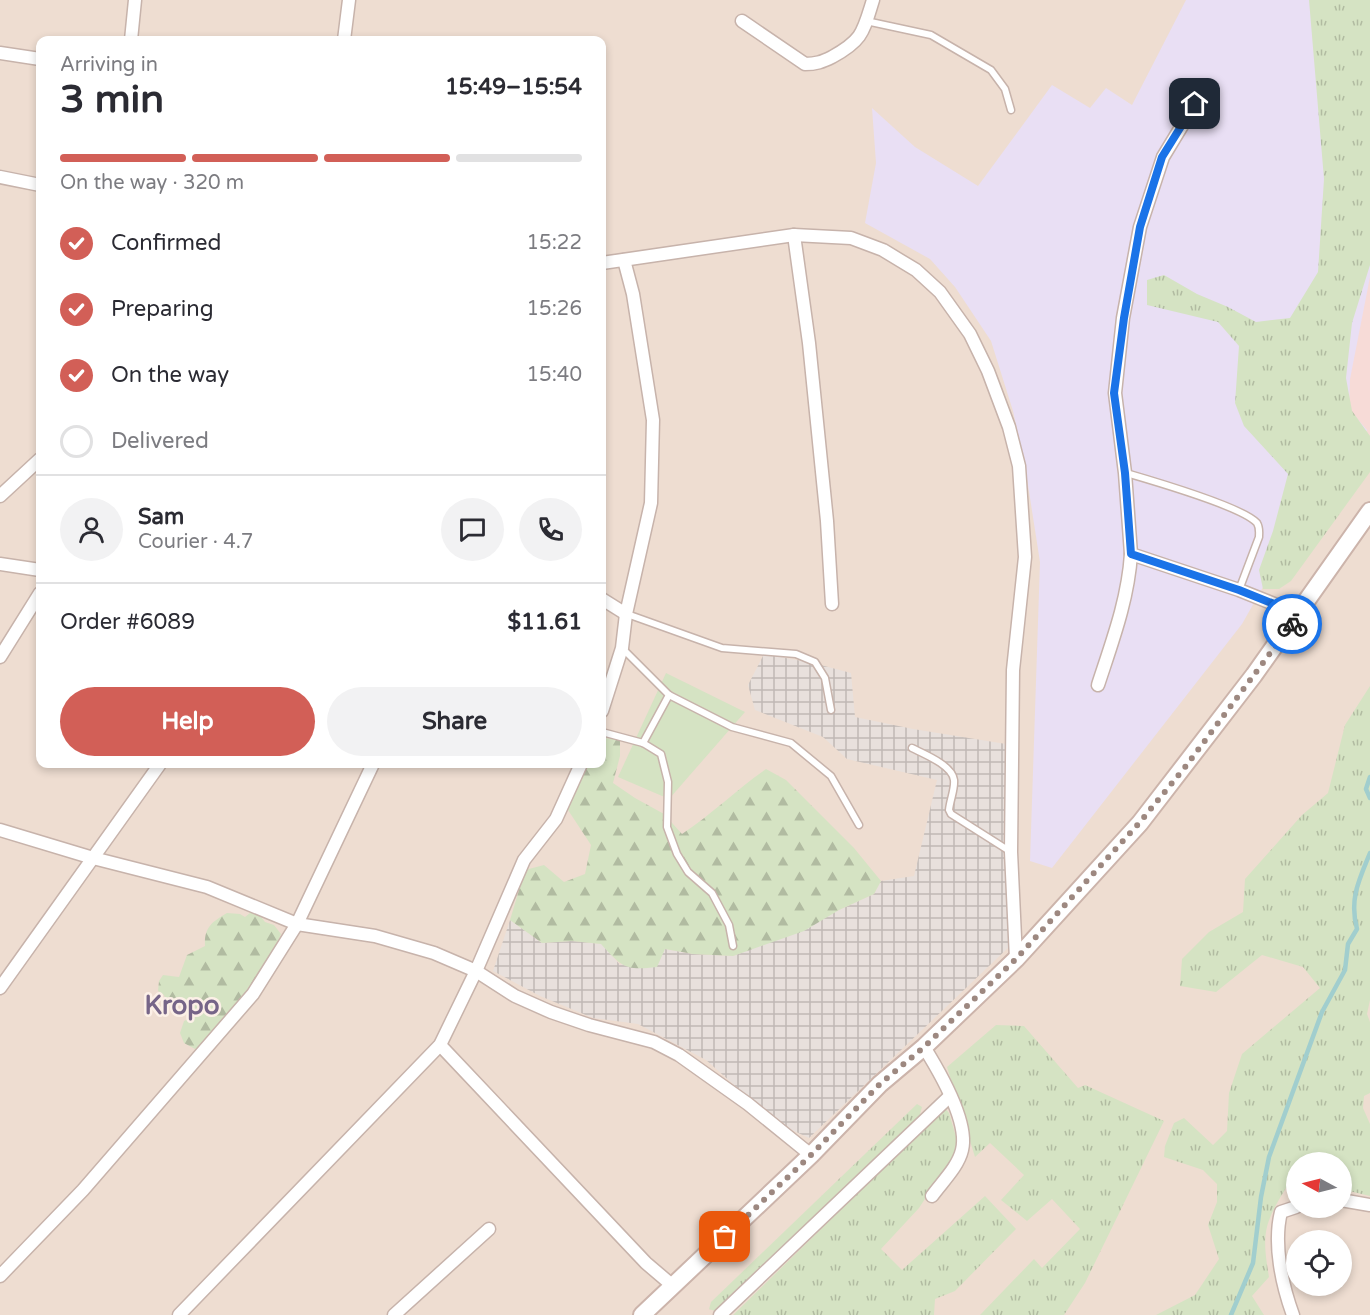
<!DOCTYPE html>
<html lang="en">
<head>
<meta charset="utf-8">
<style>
  body { margin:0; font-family:"Varela Round",sans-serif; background:#f2f2f3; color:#2b2b33; height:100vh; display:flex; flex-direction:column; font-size:22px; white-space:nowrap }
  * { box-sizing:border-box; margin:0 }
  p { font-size:20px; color:#7c7c81 }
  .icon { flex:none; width:33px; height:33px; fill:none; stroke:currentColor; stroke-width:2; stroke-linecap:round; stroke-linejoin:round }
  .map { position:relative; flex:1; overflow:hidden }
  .panel { position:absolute; left:36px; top:36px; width:570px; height:732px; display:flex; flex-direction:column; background:#fff; border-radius:12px; box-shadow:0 3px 9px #0003 }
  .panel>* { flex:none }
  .needle { width:39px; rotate:277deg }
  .controls { position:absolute; left:1286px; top:1152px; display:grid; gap:12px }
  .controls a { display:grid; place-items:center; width:66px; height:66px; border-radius:50%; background:#fff; box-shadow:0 3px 9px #0003; font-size:30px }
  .pin { position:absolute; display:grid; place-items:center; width:51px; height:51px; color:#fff; margin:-26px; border-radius:12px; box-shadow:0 3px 9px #0006 }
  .courier { position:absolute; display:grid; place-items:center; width:60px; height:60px; margin:-30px; border:4px solid #1a73e8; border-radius:50%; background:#fff; color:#222; box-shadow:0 2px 8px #0007 }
  .head em { font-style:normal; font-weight:700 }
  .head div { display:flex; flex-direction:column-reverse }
  .head { display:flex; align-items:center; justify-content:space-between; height:102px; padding:0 24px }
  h1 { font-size:39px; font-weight:700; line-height:45px }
  .bar { display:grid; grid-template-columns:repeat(4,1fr); gap:9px 6px; align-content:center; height:72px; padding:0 24px }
  .bar i { height:8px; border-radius:4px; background:#e1e1e2 }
  .bar .active { background:#d25f57 }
  .bar p { grid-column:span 4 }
  .line { display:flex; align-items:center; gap:15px; padding:0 24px; border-top:2px solid #e1e1e2 }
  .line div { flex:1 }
  .round { display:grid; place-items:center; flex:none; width:63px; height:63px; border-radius:32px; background:#f2f2f3 }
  ol { padding:0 24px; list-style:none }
  li { display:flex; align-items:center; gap:18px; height:66px }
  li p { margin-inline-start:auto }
  li .icon { padding:6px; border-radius:50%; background:#d25f57; color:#fff; stroke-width:4 }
  li:last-child { color:#7c7c81 }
  li i { width:33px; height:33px; border:3px solid #e1e1e2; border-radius:50% }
  .primary-button { display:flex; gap:12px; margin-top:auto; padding:12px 24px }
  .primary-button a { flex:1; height:69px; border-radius:36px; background:#d25f57; color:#fff; font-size:24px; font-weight:700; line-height:69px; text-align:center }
  .primary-button a+a { background:#f2f2f3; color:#2b2b33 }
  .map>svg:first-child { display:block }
  .residential { fill:#eeddd1; fill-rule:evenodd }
  .commercial { fill:#f7dbd7 }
  .industrial { fill:url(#industrial-grid) }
  .education { fill:#e9dff4 }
  .grass { fill:url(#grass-tufts) }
  .forest { fill:url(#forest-firs) }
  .pitch { fill:#d5e3c3 }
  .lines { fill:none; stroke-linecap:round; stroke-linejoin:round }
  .stream { stroke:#a1cece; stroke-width:4.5 }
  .service-casing { stroke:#c7b3ab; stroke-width:9 }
  .minor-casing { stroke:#c7b3ab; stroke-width:15 }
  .secondary-casing { stroke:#ccb4ab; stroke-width:20 }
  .service { stroke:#fff; stroke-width:6 }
  .minor { stroke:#fff; stroke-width:12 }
  .secondary { stroke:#fff; stroke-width:16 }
  .done { stroke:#9d8880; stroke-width:6; stroke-dasharray:0 10.8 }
  .route { stroke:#1a73e8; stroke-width:8 }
  .labels { text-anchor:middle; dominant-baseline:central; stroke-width:5; stroke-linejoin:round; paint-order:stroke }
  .district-label { font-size:26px; font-weight:bold; fill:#766588; stroke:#fcf0e7 }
</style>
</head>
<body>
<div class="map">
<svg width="1370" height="1315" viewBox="0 0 1370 1315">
  <defs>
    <pattern id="industrial-grid" width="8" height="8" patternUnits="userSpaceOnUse" patternTransform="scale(1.5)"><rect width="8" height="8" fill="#e8e0dc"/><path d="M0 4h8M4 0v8" fill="none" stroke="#c0b8b5"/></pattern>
    <pattern id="grass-tufts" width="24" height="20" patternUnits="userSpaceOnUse" patternTransform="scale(1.5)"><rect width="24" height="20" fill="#d5e3c3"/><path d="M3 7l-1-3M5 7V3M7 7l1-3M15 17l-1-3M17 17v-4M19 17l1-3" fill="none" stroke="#b1bba1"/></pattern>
    <pattern id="forest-firs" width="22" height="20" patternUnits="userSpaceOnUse" patternTransform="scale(1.5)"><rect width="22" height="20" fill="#d5e3c3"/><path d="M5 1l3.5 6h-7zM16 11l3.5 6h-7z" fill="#b1bba1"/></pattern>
  </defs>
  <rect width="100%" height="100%" fill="#f8ece2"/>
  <!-- residential -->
  <path class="residential" d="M0 0H1370V1315H0ZM40 40H602V764H40ZM1296 1162H1341V1208H1296ZM1296 1240H1341V1286H1296Z"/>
  <!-- commercial -->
  <path class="commercial" d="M1370 265V436L1352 411 1346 378Z"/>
  <!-- industrial -->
  <path class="industrial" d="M764 654 813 663 851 673 855 717 913 729 1006 744 1011 945 809 1138 777 1123 706 1060 638 1024 593 1018 540 996 493 971 510 920 542 943 572 941 602 944 620 965 665 949 693 954 733 956 767 943 874 894 881 881 914 876 937 780 847 759 823 737 755 710 748 685Z"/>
  <!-- education -->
  <path class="education" d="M1186 0H1370V277L1350 379 1349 409 1367 430 1283 579 1267 580 1242 624 1052 868 1030 861 1040 562 1025 466 1013 411 991 341 955 287 930 259 865 223 876 163 872 108 915 147 978 186 1052 85 1090 108 1106 88 1132 105Z"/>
  <!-- grass -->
  <g class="grass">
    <path d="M1309 0H1370V265L1352 323 1346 378 1352 411 1370 436V472L1291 581 1279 589H1263L1259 570 1273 531 1288 474 1244 426 1235 403 1239 346 1218 322 1147 305V280L1164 275 1197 294 1228 307 1256 322 1290 318 1318 272 1324 179Z"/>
    <path d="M1370 686V1000L1367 1014 1370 1022V1093L1364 1096 1363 1108 1370 1124V1196L1341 1189V1162H1296V1187L1286 1188C1263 1225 1262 1235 1269 1277L1252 1296 1264 1315H1156L1195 1295 1219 1259 1208 1225 1217 1202V1184L1203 1170 1164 1157 1165 1146 1174 1123 1184 1118 1213 1145 1227 1131 1229 1093 1242 1054 1320 988 1303 967 1262 955 1216 992 1180 986 1182 959 1209 932 1243 912 1245 879 1302 815 1328 793 1345 725Z"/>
    <path d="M996 1025 1024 1026 1078 1088 1085 1085 1164 1121 1085 1283 1064 1315H980L1034 1259 1042 1268 1080 1229 1052 1199 1027 1221 1001 1200 1024 1175 990 1143 975 1157 947 1067Z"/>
    <path d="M917 1104 922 1107 918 1121 718 1312 709 1309 711 1302Z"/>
    <path d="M945 1108 949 1113 959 1147 919 1208 881 1249 902 1270 985 1196 1016 1229 955 1291 935 1299 934 1315H733Z"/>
  </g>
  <!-- forest -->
  <g class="forest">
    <path d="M602 738 620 739V756L613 783 635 798 664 814 682 834C712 814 737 789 766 769L786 780 854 848 881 881 874 894 839 910 804 931 733 956 693 954 665 949 657 967C625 971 622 967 601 944L572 941 542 943 510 920 525 870 544 865 564 882 585 874 591 845 568 810 579 770 583 764H602Z"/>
    <path d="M227 913 240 914 245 917 250 913H258L265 922 274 925 281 934 273 953 236 1005 207 1043 195 1049 184 1043 180 1033 184 1021 192 1017 185 1000 172 1006 166 1001 164 995 158 991 159 981 163 975 179 977 187 955 205 946C204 927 212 922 227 913Z"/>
  </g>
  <!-- pitch -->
  <path class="pitch" d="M666 673 745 712 669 799 618 777Z"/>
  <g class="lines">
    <!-- stream -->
    <g class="stream">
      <path d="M1370 777 1366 789 1370 798"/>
      <path d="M1231 1315 1253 1263 1261 1197 1269 1157 1322 1012 1345 970 1348 944 1357 929C1349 899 1359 880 1370 853"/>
    </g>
    <!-- service casing -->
    <g class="service-casing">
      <g id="service">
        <path d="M866 21 931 35 991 70 1005 89 1011 110"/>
        <path d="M1126 473C1150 480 1243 507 1257 523 1260 528 1259 532 1259 537L1239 590"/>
        <path d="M627 614 722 648 796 654 815 662 825 678 831 710"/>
        <path d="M622 648 669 695 732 727 791 743 831 776 859 825"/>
        <path d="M602 732 643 743 661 754 668 782 667 827 677 854 688 872 712 893 729 925 733 946"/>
        <path d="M643 743 669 695"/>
        <path d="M912 748C924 754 952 765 954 780 955 789 950 800 949 810L951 814 1011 852"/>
      </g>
    </g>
    <!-- minor casing -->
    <g class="minor-casing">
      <g id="minor">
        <path d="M742 21 805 64C816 64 822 62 832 57 863 40 863 32 873 0"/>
        <path d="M131 40 135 0"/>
        <path d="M344 40 349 0"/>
        <path d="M0 53 40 59"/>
        <path d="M1206 86 1163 157 1140 227 1123 318 1115 393 1125 473 1131 554 1239 590 1299 614"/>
        <path d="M0 177 40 185"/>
        <path d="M794 235 809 343 827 521 832 604"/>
        <path d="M602 263 794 235 851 238 883 250 916 270 940 292 970 334 988 371 1009 427 1019 466 1025 557 1013 670 1011 852 1016 959"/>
        <path d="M0 496 40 459"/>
        <path d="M0 564 40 570"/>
        <path d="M602 599 626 614"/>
        <path d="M0 657 40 593"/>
        <path d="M1098 685C1112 642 1128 600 1131 554"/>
        <path d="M602 711 622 648 626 614 651 503 653 420 633 294 624 260"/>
        <path d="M0 830 93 858 207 887 297 924 375 936 434 953 476 971 515 996 551 1012 589 1025 654 1042 679 1055 748 1104 811 1155"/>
        <path d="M0 988 160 764"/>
        <path d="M440 1045 646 1263 673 1286"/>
        <path d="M924 1047C939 1071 969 1122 962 1150 958 1167 942 1182 932 1196"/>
        <path d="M1341 1200 1370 1205"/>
        <path d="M0 1276 83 1190 253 994 297 924 373 764"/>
        <path d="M179 1315 440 1045 476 971 524 860 556 819 581 764"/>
        <path d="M394 1315 489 1229"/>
        <path d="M720 1315 950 1096"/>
        <path d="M1293 1315C1282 1285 1273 1244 1281 1212L1296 1207"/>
      </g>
    </g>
    <!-- secondary casing -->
    <g class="secondary-casing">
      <path id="secondary" d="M642 1315 811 1155 880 1084 924 1047 1016 959 1140 823 1254 675 1370 511"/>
    </g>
    <!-- service -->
    <use href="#service" class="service"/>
    <!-- minor -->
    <use href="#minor" class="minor"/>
    <!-- secondary -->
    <use href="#secondary" class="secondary"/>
  </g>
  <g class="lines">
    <!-- done -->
    <path class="done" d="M725 1237 811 1155 880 1084 924 1047 1016 959 1140 822 1186 766 1292 624"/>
    <!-- route -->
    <path class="route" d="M1195 104 1162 157 1140 227 1124 318 1114 393 1125 473 1131 554 1239 590 1299 614 1292 624"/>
  </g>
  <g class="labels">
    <!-- district labels -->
    <g class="district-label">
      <text x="182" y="1005">Kropo</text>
    </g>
  </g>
</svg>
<div class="controls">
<a><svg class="needle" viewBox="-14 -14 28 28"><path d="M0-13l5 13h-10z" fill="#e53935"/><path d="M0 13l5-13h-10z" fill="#7c7c81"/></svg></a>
<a><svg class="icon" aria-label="locate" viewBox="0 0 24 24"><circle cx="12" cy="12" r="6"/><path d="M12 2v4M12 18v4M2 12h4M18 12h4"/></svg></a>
</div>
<div class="pin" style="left:725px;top:1237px;background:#ea580c"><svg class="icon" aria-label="bag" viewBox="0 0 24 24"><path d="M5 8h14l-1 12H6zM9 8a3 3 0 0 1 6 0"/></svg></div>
<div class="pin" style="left:1195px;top:104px;background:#1f2937"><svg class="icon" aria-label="home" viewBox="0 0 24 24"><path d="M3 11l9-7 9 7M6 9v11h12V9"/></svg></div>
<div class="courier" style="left:1292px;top:624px"><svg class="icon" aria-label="bike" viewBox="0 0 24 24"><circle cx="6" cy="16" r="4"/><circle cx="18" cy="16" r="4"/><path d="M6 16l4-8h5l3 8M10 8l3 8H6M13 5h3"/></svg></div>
<section class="panel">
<div class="head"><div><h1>3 min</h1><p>Arriving in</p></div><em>15:49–15:54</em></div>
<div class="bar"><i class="active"></i><i class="active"></i><i class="active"></i><i></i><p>On the way · 320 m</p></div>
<ol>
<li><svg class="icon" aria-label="check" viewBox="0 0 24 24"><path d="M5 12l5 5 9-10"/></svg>Confirmed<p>15:22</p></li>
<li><svg class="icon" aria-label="check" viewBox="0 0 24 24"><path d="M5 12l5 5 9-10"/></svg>Preparing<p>15:26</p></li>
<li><svg class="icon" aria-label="check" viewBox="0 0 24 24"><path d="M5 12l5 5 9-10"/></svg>On the way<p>15:40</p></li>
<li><i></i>Delivered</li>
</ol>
<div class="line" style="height:108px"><a class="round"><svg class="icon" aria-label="person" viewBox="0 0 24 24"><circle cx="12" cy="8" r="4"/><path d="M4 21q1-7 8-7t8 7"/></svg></a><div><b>Sam</b><p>Courier · 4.7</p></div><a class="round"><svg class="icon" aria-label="chat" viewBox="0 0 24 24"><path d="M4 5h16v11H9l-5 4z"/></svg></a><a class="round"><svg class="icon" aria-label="phone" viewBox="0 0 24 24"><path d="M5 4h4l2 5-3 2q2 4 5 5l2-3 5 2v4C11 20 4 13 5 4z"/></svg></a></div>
<div class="line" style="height:78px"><div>Order #6089</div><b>$11.61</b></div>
<div class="primary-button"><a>Help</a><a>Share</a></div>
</section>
</div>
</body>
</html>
